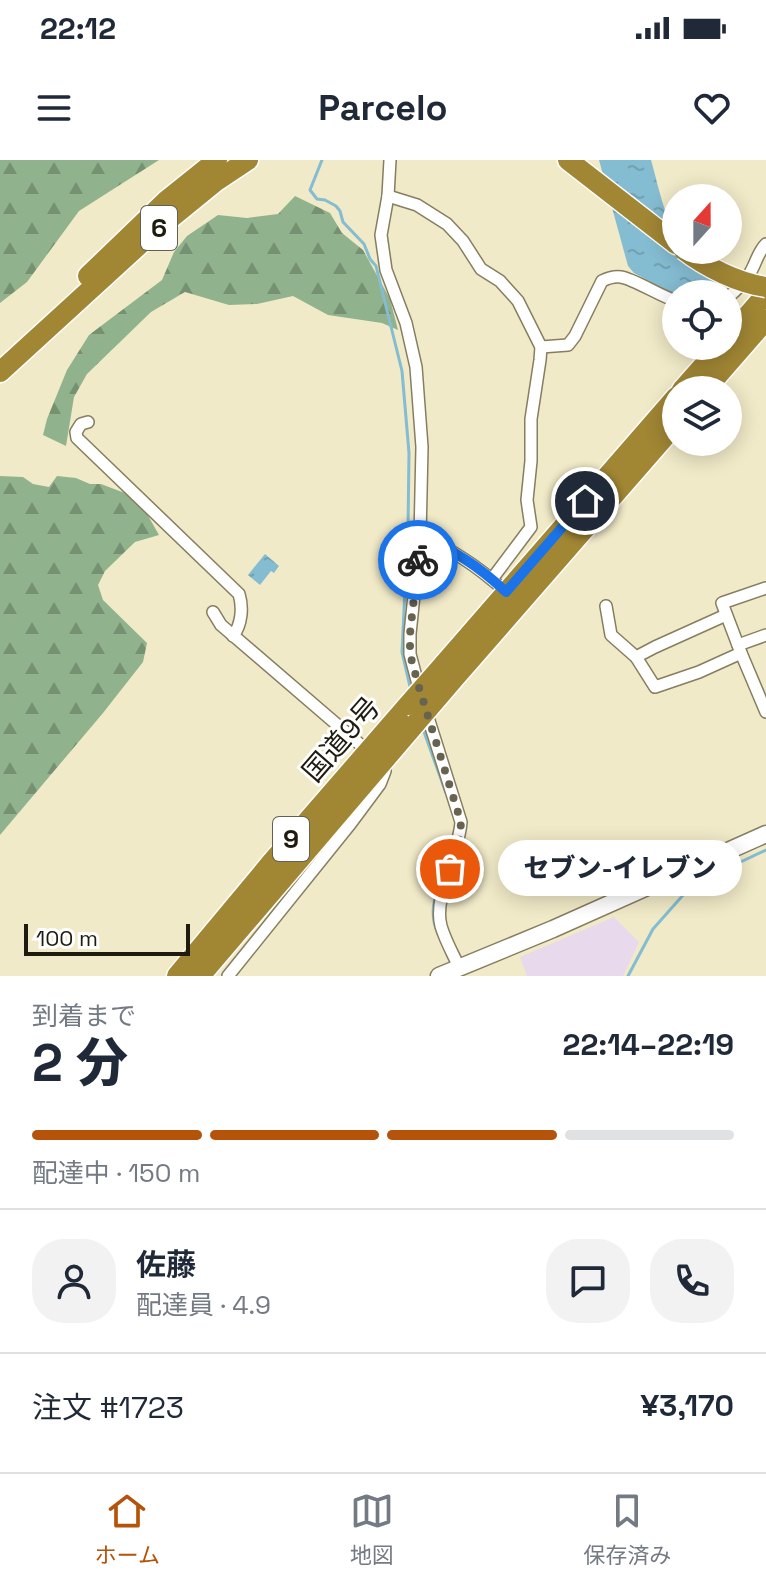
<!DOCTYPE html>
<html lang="ja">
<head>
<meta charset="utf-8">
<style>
  body { margin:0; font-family:"Space Grotesk","Noto Sans JP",sans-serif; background:#f2f2f3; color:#1f2937; height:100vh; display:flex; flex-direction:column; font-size:30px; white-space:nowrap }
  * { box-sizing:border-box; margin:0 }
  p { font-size:26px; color:#747a83 }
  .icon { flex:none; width:44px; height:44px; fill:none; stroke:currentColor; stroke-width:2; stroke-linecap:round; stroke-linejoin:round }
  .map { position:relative; height:816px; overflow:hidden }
  .details { display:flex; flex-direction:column; background:#fff; flex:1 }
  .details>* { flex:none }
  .needle { width:52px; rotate:21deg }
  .tools { position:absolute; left:662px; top:24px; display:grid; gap:16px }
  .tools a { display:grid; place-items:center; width:80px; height:80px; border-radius:50%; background:#fff; box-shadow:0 4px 20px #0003; font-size:40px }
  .scale { position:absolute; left:24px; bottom:20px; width:166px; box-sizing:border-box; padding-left:8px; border:4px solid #1e1b0f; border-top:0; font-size:22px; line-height:28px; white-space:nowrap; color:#1e1b0f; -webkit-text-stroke:6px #fff; paint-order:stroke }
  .pin { position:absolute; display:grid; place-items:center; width:68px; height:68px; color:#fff; margin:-34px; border:4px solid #fff; border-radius:50%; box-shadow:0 2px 8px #0007 }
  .courier { position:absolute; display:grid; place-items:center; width:80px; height:80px; margin:-40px; border:6px solid #1a73e8; border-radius:50%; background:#fff; color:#222; box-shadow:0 2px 10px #0007 }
  .bubble { position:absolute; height:56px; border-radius:28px; background:#fff; box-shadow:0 4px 20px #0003; font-size:26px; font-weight:800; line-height:56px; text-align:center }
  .summary em { font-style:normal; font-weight:800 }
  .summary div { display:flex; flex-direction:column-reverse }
  .summary { display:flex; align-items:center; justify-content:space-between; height:136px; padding:0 32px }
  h1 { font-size:52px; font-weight:800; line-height:60px }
  .bar { display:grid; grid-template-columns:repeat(4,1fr); gap:12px 8px; align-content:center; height:96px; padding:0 32px }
  .bar i { height:10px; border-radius:6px; background:#e0e1e3 }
  .bar .active { background:#b45309 }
  .bar p { grid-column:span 4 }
  .line { display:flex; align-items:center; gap:20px; padding:0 32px; border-top:2px solid #e0e1e3 }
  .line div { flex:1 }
  .round { display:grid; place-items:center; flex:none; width:84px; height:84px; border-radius:32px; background:#f2f2f3 }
  .status { display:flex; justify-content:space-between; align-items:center; height:56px; padding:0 40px; background:#fff; direction:ltr }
  .status svg { height:22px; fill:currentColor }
  header { display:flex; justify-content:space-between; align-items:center; height:104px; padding:0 32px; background:#fff; font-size:36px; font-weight:800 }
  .dock { display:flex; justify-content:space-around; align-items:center; height:112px; border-top:2px solid #e0e1e3; background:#fff; font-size:22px; color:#747a83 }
  .dock a { display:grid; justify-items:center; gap:4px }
  .dock .active { color:#b45309 }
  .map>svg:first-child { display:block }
  .commercial { fill:#e8d9ec }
  .forest { fill:url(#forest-firs) }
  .water { fill:url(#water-ripples) }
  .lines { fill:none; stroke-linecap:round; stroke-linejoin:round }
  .stream { stroke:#84bcd1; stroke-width:3 }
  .street-casing { stroke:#857e60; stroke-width:14 }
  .secondary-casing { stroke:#857e60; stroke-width:19 }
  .highway-casing { stroke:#fff; stroke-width:23 }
  .street { stroke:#fff; stroke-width:11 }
  .secondary { stroke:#fff; stroke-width:16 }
  .highway { stroke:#a18634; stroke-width:20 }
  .highway-bridge-casing { stroke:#fff; stroke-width:23; stroke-linecap:butt }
  .highway-bridge { stroke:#a18634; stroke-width:20 }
  .done { stroke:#686350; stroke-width:8; stroke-dasharray:0 14.4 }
  .route { stroke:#1a73e8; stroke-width:10 }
  .labels { text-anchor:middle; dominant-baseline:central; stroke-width:6; stroke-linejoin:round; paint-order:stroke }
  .shield { fill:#fff; stroke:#625f57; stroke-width:2 }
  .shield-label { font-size:26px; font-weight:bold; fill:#1e1b0f }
  .street-label { font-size:28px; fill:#1e1b0f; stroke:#fff }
</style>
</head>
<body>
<div class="status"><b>22:12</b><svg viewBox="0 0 49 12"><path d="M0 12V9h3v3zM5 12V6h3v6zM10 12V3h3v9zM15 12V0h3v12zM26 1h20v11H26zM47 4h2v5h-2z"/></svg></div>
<header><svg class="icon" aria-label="menu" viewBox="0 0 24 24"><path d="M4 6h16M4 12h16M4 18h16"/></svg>Parcelo<svg class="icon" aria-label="heart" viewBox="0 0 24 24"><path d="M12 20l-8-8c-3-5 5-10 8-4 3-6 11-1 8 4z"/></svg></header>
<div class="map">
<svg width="766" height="816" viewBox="0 0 766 816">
  <defs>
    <pattern id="forest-firs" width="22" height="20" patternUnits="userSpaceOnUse" patternTransform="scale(2)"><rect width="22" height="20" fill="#90b38e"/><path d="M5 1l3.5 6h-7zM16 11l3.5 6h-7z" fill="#759172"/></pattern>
    <pattern id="water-ripples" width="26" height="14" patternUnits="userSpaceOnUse" patternTransform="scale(2)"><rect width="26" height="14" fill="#84bcd1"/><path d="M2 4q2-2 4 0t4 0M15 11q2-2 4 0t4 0" fill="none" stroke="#72a1b2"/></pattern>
  </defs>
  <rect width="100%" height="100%" fill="#f1eac8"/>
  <!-- commercial -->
  <path class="commercial" d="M614 757 639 782 623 816H527L520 797Z"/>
  <!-- forest -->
  <g class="forest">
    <path d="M0 0H159L79 51 27 122 0 143Z"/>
    <path d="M295 36 330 53 342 73 363 90 390 139 398 170 382 163 328 155 293 136 257 144 229 145 185 132 151 152 87 214 74 237 66 286 43 275 47 259 67 210 89 175 162 120 174 92 187 76 218 55 247 58 278 54Z"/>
    <path d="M0 316 23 317 33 324 49 327 57 316 76 318 90 324H101L138 338 159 375 135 382 105 411 98 425 103 440 147 483 143 502 103 553 0 675Z"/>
  </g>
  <!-- water -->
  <g class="water">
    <path d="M599 0H651C657 20 665 62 679 77 692 94 711 105 720 124L676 135 634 113 628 106Z"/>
    <path d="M265 394 279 406 274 413 271 411 260 425 248 415Z"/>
  </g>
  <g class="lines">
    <!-- stream -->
    <g class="stream">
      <path d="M322 0 310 30 317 39 325 40 336 46 340 51 343 62 364 84 370 99 376 106 402 211 409 293 408 368 402 492 411 531"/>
      <path d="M423 569 446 633"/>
      <path d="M438 774C431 758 432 745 438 728"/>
      <path d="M628 816 653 769 692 725 766 690"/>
    </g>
    <!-- street casing -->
    <g class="street-casing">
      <g id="street">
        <path d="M390 0 388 36 381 75 386 110 406 163 416 207 422 287 420 377 410 474V494L420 532"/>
        <path d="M388 36 417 45 447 64 463 81 481 109 500 121 518 141 541 187 540 200 531 259V301L527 340 531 367 492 419"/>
        <path d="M728 137C737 130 744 122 750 113 756 103 758 92 766 84"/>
        <path d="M541 187 568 185 575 176 602 121C608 118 613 116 621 117 634 119 660 136 676 141"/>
        <path d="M88 262 81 264 76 272 77 278 239 434C243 447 242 464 233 476"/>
        <path d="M420 377C451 388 481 409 506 432"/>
        <path d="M606 446 611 475 636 497 655 527 699 512 741 493 766 552"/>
        <path d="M213 452 221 465 370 593"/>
        <path d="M738 485 766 475"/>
        <path d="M741 493 722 443 766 428"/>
        <path d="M636 497 655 487 726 455"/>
        <path d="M425 548 461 662C459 694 433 737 441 766 445 780 453 794 459 807"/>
        <path d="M228 816 351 663 380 624 385 611 382 605"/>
      </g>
    </g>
    <!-- secondary casing -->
    <g class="secondary-casing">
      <path id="secondary" d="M439 816 553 769 766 674"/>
    </g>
    <!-- highway casing -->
    <g class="highway-casing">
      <g id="highway">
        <path d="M568 0 676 84"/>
        <path d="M88 116 167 40 217 0"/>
        <path d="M728 178 766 134"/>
        <path d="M0 212 150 75 215 22 248 0"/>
        <path d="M682 230 721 186"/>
        <path d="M705 230 766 160"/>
        <path d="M443 505 676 237"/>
        <path d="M452 521 676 264"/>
        <path d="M177 816 271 703 408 545"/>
        <path d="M200 816 416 563"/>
      </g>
    </g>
    <!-- street -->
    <use href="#street" class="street"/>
    <!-- secondary -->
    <use href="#secondary" class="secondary"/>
    <!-- highway -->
    <use href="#highway" class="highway"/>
    <!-- highway-bridge casing -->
    <g class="highway-bridge-casing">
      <g id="highway-bridge">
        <path d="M684 90C706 107 738 123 766 127"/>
        <path d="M408 545 443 505"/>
        <path d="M416 563 452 521"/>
      </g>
    </g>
    <!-- highway-bridge -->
    <use href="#highway-bridge" class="highway-bridge"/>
  </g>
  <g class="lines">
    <!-- done -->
    <path class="done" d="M418 400 410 474V494L418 524 461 662 460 677 450 709"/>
    <!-- route -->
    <path class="route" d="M418 400 420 377C451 388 482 409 506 432L585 341"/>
  </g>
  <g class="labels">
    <!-- shield labels -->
    <g class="shield">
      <rect x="141" y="46" width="36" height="44" rx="6"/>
      <rect x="273" y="657" width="36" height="44" rx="6"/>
    </g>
    <g class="shield-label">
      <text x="159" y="68">6</text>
      <text x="291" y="679">9</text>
    </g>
    <!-- street labels -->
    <g class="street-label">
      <text transform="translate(341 579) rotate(-49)">国道9号</text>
    </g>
  </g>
</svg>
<div class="tools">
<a><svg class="needle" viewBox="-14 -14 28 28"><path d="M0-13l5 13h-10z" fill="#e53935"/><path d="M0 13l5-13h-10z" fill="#747a83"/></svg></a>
<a><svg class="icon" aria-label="locate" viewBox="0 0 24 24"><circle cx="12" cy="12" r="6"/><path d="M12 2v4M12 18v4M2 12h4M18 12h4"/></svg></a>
<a><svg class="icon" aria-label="layers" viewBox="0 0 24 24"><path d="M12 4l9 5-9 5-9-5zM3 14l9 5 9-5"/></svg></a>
</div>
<div class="scale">100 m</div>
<div class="pin" style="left:450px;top:709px;background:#ea580c"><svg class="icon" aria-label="bag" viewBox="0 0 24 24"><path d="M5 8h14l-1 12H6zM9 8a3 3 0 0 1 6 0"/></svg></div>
<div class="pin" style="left:585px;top:341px;background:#1f2937"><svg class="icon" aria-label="home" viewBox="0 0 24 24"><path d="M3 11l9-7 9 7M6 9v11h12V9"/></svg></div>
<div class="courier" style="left:418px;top:400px"><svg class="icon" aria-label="bike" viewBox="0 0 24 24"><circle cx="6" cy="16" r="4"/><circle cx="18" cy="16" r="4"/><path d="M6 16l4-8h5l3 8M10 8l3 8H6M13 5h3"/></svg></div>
<div class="bubble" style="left:498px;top:680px;width:244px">セブン-イレブン</div>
</div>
<section class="details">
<div class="summary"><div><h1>2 分</h1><p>到着まで</p></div><em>22:14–22:19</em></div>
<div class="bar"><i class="active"></i><i class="active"></i><i class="active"></i><i></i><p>配達中 · 150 m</p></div>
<div class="line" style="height:144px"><a class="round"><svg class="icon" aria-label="person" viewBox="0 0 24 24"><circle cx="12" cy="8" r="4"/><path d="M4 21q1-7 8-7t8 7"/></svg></a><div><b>佐藤</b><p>配達員 · 4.9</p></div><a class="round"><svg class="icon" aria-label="chat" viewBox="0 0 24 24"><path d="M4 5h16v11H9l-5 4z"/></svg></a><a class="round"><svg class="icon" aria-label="phone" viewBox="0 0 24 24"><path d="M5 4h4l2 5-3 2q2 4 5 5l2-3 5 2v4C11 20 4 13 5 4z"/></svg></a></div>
<div class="line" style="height:104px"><div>注文 #1723</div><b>¥3,170</b></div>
</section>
<nav class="dock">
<a class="active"><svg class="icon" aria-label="home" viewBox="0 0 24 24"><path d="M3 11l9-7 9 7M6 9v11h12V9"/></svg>ホーム</a>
<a><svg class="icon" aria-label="map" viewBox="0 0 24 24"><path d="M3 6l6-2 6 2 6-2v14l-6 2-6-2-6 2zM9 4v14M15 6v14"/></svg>地図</a>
<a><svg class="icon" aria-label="saved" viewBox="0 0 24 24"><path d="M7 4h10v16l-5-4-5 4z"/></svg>保存済み</a>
</nav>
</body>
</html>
